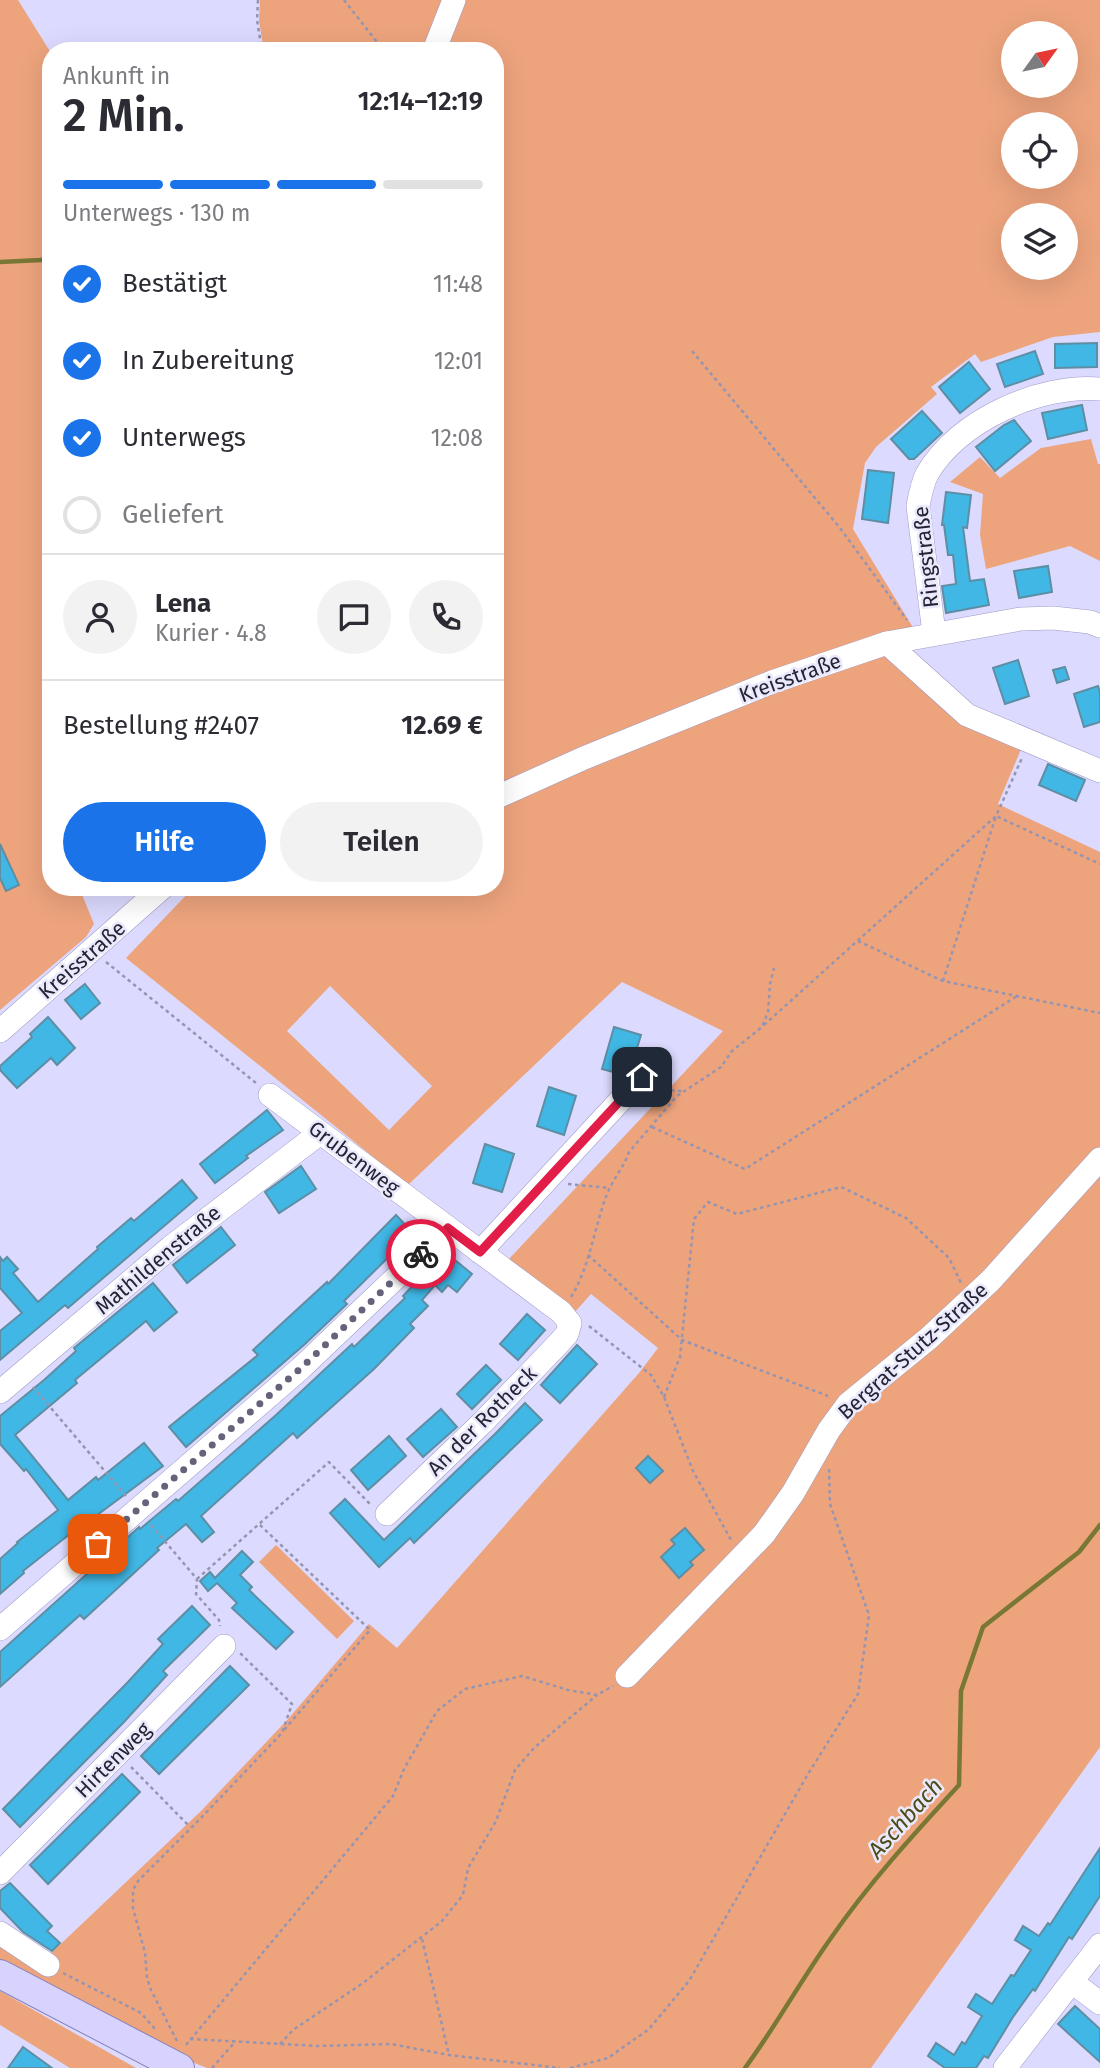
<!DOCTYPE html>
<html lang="de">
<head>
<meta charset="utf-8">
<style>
  body { margin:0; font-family:"Fira Sans",sans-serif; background:#f2f2f3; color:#2b2b33; height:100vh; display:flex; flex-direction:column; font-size:26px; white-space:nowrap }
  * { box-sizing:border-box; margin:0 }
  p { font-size:23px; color:#7c7c81 }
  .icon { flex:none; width:38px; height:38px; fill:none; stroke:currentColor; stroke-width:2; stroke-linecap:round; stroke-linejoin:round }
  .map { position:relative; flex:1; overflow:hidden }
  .sheet { position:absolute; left:42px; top:42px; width:462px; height:854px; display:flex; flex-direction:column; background:#fff; border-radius:28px; box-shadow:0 7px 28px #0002 }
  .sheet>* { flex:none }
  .needle { width:46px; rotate:57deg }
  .fabs { position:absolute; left:1001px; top:21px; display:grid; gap:14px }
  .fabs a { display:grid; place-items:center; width:77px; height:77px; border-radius:50%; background:#fff; box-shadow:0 7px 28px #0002; font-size:35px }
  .pin { position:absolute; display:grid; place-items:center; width:60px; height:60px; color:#fff; margin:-30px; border-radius:14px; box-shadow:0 4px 10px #0006 }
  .courier { position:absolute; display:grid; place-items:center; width:70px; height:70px; margin:-35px; border:5px solid #e11d48; border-radius:50%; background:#fff; color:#222; box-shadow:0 2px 9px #0007 }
  .head em { font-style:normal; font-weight:600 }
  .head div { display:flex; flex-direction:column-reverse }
  .head { display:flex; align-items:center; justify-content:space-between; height:119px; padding:0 21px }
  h1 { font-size:46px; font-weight:600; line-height:52px }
  .bar { display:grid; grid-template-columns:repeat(4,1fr); gap:10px 7px; align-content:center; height:84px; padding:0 21px }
  .bar i { height:9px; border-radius:5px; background:#e1e1e2 }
  .bar .selected { background:#1a73e8 }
  .bar p { grid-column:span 4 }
  .line { display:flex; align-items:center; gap:18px; padding:0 21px; border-top:2px solid #e1e1e2 }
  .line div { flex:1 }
  .round { display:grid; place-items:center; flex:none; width:74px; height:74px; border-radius:37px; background:#f2f2f3 }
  ol { padding:0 21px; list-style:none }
  li { display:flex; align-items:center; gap:21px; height:77px }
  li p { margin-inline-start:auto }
  li .icon { padding:7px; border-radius:50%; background:#1a73e8; color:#fff; stroke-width:4 }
  li:last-child { color:#7c7c81 }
  li i { width:38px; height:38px; border:4px solid #e1e1e2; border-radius:50% }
  .cta { display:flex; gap:14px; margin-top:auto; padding:14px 21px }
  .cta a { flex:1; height:80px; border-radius:42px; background:#1a73e8; color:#fff; font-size:28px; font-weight:600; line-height:80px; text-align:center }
  .cta a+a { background:#f2f2f3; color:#2b2b33 }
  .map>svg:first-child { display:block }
  .green { fill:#eda47d; fill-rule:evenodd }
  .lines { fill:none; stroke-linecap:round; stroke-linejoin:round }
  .stream { stroke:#787734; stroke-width:4.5 }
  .building { fill:#41b7e5; stroke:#5e8ea4; stroke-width:2 }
  .minor-casing { stroke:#9e9bc5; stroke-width:24 }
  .major-casing { stroke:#8782b7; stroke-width:30 }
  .path { stroke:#9694b0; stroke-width:2.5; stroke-dasharray:3.5 3.5; stroke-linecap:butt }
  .minor { stroke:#fff; stroke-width:23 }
  .major { stroke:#d7d3fe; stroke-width:28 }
  .done { stroke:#64637a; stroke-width:7; stroke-dasharray:0 12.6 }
  .route { stroke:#e11d48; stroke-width:9 }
  .labels { text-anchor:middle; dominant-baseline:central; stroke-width:5; stroke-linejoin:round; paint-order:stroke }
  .street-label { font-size:21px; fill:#242333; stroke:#eae9fc }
  .water-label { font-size:23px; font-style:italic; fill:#4d4c17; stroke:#eae9fc }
</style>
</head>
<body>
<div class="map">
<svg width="1100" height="2068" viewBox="0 0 1100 2068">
  <rect width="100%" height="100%" fill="#dcdafe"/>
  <!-- green -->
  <g class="green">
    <path d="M0 0H18L51 53V815L47 819 51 827V887H79L94 924 86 937 0 1010Z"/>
    <path d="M260 0H1100V332L1053 337 981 362 975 354 931 387 937 394 876 447 865 463 853 529 920 639 885 649 1022 747 998 804 1100 852V1747L871 2068H207L177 2056 0 1960V1942L47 1957 201 1811 289 1718 369 1624 397 1648 639 1373 658 1348 591 1294 575 1312 507 1261 723 1031 622 982 408 1185 126 958 194 887H495V51H264L259 21ZM1013 33H1066V86H1013ZM1013 124H1066V177H1013ZM1013 215H1066V268H1013ZM330 986 432 1086 389 1130 287 1031Z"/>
    <path d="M1091 439 1098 464H1100V561L1070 546 986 569 980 535 983 494 950 482 980 457 1000 478 1041 448Z"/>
    <path d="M276 1545 354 1621 337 1639 259 1562Z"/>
    <path d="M0 1991 136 2068H70L0 2025Z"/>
  </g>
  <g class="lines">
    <!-- stream -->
    <g class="stream">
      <path d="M0 262 41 260 51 257"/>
      <path d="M745 2068C776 2026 801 1980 831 1938 869 1883 913 1835 959 1785L961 1691 983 1627 1079 1552 1100 1525"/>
    </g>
  </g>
  <!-- building -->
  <g class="building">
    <path d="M1097 343V367L1055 368V344Z"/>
    <path d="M1035 351 1043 374 1005 387 997 364Z"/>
    <path d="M969 362 990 389 960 413 939 387Z"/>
    <path d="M1082 405 1087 430 1048 439 1042 413Z"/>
    <path d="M922 411 942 433 914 459H909L891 439Z"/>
    <path d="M1014 420 1031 441 995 471 976 447 1004 425Z"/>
    <path d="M868 470 894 473 888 523 862 519Z"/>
    <path d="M946 492 971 495 967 528 963 527 970 581 984 579 989 605 946 613 942 586 956 584 953 555H948L944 525H942Z"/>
    <path d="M1048 566 1052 592 1019 598 1014 571Z"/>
    <path d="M1018 660 1029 696 1005 704 993 668Z"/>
    <path d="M1065 667 1069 679 1057 683 1053 670Z"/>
    <path d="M1098 686 1100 693V722L1084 727 1074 694Z"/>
    <path d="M1048 764 1085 780 1076 801 1039 785Z"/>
    <path d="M0 844 19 885 6 891 0 878Z"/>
    <path d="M85 984 100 1003 81 1019 65 1000Z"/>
    <path d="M48 1017 75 1048 57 1065 51 1058 17 1088 0 1070V1066L32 1037 30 1034Z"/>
    <path d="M614 1027 641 1035 631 1068 624 1075 602 1069Z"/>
    <path d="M549 1087 576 1096 564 1135 537 1126Z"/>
    <path d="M267 1110 283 1130 246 1156 248 1158 215 1183 200 1164Z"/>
    <path d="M485 1144 514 1154 502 1192 473 1183Z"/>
    <path d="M301 1166 316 1189 279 1213 265 1192Z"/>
    <path d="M182 1180 197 1198 68 1308 65 1305 0 1360V1331L22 1313 0 1288V1257L3 1261 7 1257 18 1269 13 1273 38 1302 98 1249 97 1247 131 1218 134 1221Z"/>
    <path d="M396 1215 413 1233 344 1301 347 1304 305 1344 186 1447 169 1427 258 1355 253 1350 327 1282 328 1284Z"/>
    <path d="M221 1227 235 1245 187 1283 173 1265Z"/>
    <path d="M444 1251 472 1274 457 1292 448 1285 442 1292 435 1285 422 1300 428 1306 410 1324 414 1328 374 1369 297 1438 293 1433 201 1516 214 1532 202 1542 186 1524 157 1548 159 1550 84 1619 80 1615 0 1687V1652L139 1527 140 1529 176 1499 178 1501 276 1415 352 1344 354 1347 405 1298 403 1296 419 1279 420 1280Z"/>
    <path d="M153 1283 177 1312 154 1331 146 1321 75 1380 77 1383 15 1435 68 1500 96 1477 98 1480 144 1443 163 1466 81 1527 80 1526 23 1571 24 1573 0 1594V1559L18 1543 17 1542 58 1510 26 1469 24 1471 0 1444V1416L44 1380 76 1351 74 1348Z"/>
    <path d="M527 1314 545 1330 518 1360 500 1344Z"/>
    <path d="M577 1345 597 1364 560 1403 541 1385Z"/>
    <path d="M486 1365 501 1380 472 1409 457 1394Z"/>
    <path d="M525 1403 542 1420 414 1543 410 1538 379 1567 330 1513 345 1499 384 1540 495 1434Z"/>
    <path d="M441 1409 457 1427 423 1457 407 1439Z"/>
    <path d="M389 1436 406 1456 368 1490 351 1470Z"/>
    <path d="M648 1456 663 1471 650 1483 636 1468Z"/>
    <path d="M685 1528 704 1550 690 1562 693 1565 679 1578 661 1557 675 1544 671 1540Z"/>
    <path d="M242 1551 253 1562 240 1575 252 1587 249 1590 293 1632 276 1649 232 1608 237 1603 217 1583 208 1591 200 1581 210 1572 215 1578Z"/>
    <path d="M192 1606 210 1625 163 1671 167 1675 124 1722 20 1827 3 1809 127 1683 163 1644 158 1639Z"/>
    <path d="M230 1666 249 1685 159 1774 141 1756Z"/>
    <path d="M122 1774 140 1792 48 1884 30 1865Z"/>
    <path d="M1100 1848V1896L1072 1939 1069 1937 1035 1991 1033 1989 1013 2017 988 2058 984 2056 976 2068H945L928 2056 936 2043 954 2055 962 2042 965 2044 982 2016 968 2007 976 1994 992 2004 1011 1975 1014 1976 1031 1950 1015 1940 1023 1926 1039 1936 1048 1923 1050 1925Z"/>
    <path d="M10 1883 52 1926 47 1931 60 1943 52 1951 23 1932 0 1908V1891Z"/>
    <path d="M1075 2006 1100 2029V2062L1058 2024Z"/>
    <path d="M23 2047 52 2068H8Z"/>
  </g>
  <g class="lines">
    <!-- minor casing -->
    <g class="minor-casing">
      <g id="minor">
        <path d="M434 51 454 0"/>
        <path d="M934 633 918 506C920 495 922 484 927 474 958 420 1040 384 1100 389"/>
        <path d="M887 643 967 715 1100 771"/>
        <path d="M495 798 584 758 772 682 887 643 1021 619 1053 618 1090 622 1100 626"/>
        <path d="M0 1031 163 887"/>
        <path d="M270 1095 561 1312 570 1323 567 1334 558 1344 483 1422 387 1514"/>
        <path d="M480 1252 642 1077"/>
        <path d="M0 1392 171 1247 320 1133"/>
        <path d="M0 1629 301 1368 448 1228"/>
        <path d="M627 1676 764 1534 793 1493 829 1430 848 1404 929 1338 991 1280 1100 1159"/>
        <path d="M0 1873 224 1646"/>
        <path d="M0 1933 48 1965"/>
        <path d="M1072 1982 1100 2003"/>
        <path d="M1005 2068 1100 1945"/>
      </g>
    </g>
    <!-- major casing -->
    <g class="major-casing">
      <path id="major" d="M0 1974 180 2068"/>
    </g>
    <!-- path -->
    <g class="path">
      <path d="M258 0 257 20 262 51"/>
      <path d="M344 0 384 51"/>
      <path d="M692 351 840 528 907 620"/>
      <path d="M858 941 943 981 1100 1013"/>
      <path d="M106 962 256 1083"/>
      <path d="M943 981 996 816 1100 864"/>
      <path d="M764 1025 996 816 1022 758"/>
      <path d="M657 1089 682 1091"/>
      <path d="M652 1127 745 1169 1017 996"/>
      <path d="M568 1184 610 1188"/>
      <path d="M588 1255 682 1340 828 1396"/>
      <path d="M571 1297C590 1266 594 1228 607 1194 613 1179 624 1167 629 1152L677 1096 721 1067 732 1051 762 1027 768 1012 770 984 774 968"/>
      <path d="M589 1326 651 1375 664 1397 693 1471 731 1540"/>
      <path d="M33 1387 126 1496"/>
      <path d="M664 1397 680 1357 694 1219 708 1202 737 1214 841 1187 906 1218 949 1258 961 1283"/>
      <path d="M151 1525 197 1579 196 1594 219 1620 220 1626"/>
      <path d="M260 1525 370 1630 284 1730"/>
      <path d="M197 1579 329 1462 372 1506"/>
      <path d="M131 1767 190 1827"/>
      <path d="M422 1939 449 2055"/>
      <path d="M63 1973 141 2013 155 2029"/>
      <path d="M190 2039 318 2046 391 2044 449 2055 560 2068"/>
      <path d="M177 2041 151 1990 147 1978 145 1953 133 1908V1890L138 1881 200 1819 282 1733 292 1704 240 1653"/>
      <path d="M280 2044 293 2030 363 1983 442 1921 463 1895 468 1868 496 1821 515 1770 534 1748 597 1695"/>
      <path d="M186 2045 393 1796 404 1769 437 1711 465 1689 522 1676 568 1690 597 1695 613 1686"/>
      <path d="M212 2068 234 2043"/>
      <path d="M570 2068 608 2058 649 2029 689 1981 808 1774 858 1694 869 1615 830 1504 829 1469"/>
    </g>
    <!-- minor -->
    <use href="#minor" class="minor"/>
    <!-- major -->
    <use href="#major" class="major"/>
  </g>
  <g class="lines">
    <!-- done -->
    <path class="done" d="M98 1544 301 1368 421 1254"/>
    <!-- route -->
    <path class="route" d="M421 1254 448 1228 480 1252 642 1077"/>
  </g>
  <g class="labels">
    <!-- street labels -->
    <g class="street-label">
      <text transform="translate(926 557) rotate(-96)">Ringstraße</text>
      <text transform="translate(790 678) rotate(-20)">Kreisstraße</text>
      <text transform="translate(82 960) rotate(-41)">Kreisstraße</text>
      <text transform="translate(354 1158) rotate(37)">Grubenweg</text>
      <text transform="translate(158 1260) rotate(-40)">Mathildenstraße</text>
      <text transform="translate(913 1351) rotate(-42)">Bergrat-Stutz-Straße</text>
      <text transform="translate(482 1421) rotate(-45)">An der Rotheck</text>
      <text transform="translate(113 1760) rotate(-45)">Hirtenweg</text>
    </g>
    <!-- water labels -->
    <g class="water-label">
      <text transform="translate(905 1818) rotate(-48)">Aschbach</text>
    </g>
  </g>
</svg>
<div class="fabs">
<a><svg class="needle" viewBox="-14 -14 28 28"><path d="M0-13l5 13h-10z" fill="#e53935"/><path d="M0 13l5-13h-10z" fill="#7c7c81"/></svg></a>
<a><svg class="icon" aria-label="locate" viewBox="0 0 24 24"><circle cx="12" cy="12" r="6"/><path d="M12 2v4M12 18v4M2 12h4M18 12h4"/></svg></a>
<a><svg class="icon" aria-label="layers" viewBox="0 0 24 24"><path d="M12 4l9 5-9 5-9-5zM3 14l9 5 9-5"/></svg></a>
</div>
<div class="pin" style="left:98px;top:1544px;background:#ea580c"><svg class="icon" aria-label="bag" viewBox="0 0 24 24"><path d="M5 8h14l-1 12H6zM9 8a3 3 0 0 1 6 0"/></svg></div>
<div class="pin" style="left:642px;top:1077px;background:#1f2937"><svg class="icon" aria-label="home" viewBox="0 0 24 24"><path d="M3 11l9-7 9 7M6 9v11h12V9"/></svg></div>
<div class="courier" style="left:421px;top:1254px"><svg class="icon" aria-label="bike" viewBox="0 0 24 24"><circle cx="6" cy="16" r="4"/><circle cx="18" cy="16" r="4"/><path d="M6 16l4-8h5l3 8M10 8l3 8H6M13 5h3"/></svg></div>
<section class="sheet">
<div class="head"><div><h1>2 Min.</h1><p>Ankunft in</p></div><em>12:14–12:19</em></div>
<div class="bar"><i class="selected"></i><i class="selected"></i><i class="selected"></i><i></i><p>Unterwegs · 130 m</p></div>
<ol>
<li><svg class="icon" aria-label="check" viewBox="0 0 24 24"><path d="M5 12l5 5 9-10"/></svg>Bestätigt<p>11:48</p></li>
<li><svg class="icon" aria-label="check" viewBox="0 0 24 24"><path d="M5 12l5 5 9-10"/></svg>In Zubereitung<p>12:01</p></li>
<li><svg class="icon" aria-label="check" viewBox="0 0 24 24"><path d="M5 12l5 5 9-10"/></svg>Unterwegs<p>12:08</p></li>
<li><i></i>Geliefert</li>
</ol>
<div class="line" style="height:126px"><a class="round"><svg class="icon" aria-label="person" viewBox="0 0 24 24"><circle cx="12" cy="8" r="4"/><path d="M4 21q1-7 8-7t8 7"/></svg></a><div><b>Lena</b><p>Kurier · 4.8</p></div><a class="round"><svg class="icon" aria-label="chat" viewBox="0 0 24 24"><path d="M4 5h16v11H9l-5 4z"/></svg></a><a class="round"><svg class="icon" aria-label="phone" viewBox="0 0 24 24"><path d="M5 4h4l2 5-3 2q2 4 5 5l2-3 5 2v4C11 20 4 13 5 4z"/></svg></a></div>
<div class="line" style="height:91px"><div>Bestellung #2407</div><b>12.69 €</b></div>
<div class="cta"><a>Hilfe</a><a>Teilen</a></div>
</section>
</div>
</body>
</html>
